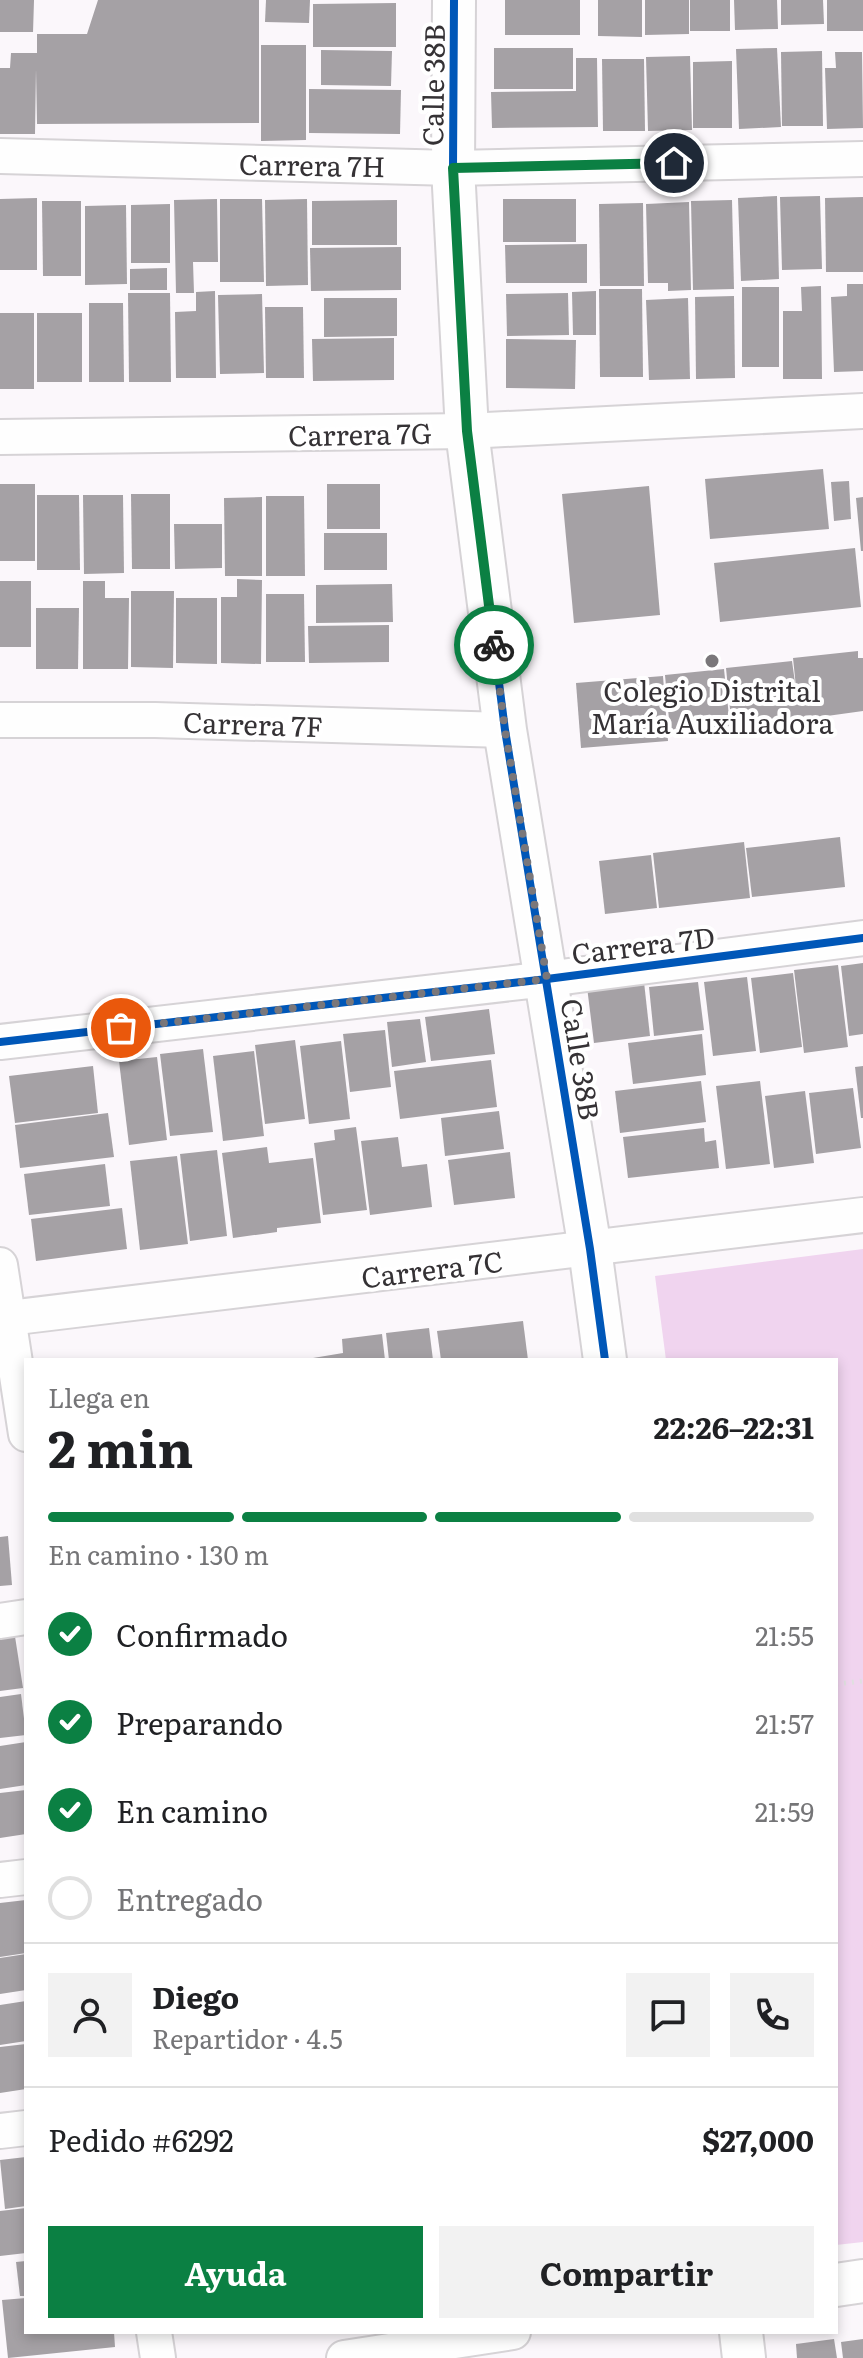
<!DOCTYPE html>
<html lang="es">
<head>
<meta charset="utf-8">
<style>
  body { margin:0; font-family:Literata,serif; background:#f2f2f2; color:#202124; height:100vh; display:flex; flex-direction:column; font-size:30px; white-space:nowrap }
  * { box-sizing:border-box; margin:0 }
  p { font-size:26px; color:#757577 }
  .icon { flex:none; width:44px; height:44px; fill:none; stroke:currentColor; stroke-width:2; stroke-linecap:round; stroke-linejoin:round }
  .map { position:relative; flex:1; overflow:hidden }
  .panel { position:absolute; left:24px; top:1358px; width:814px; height:976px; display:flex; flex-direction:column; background:#fff; border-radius:0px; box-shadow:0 4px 12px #0003 }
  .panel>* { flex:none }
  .pin { position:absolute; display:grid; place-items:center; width:68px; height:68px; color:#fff; margin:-34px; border:4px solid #fff; border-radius:50%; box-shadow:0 2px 8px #0007 }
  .courier { position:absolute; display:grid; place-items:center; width:80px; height:80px; margin:-40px; border:6px solid #0b8043; border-radius:50%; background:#fff; color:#222; box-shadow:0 2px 10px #0007 }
  .headline em { font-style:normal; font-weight:700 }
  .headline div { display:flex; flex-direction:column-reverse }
  .headline { display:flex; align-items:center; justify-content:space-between; height:136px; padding:0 24px }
  h1 { font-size:52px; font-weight:700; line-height:60px }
  .bar { display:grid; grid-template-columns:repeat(4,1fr); gap:12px 8px; align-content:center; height:96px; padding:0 24px }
  .bar i { height:10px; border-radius:6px; background:#e0e0e0 }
  .bar .on { background:#0b8043 }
  .bar p { grid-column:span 4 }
  .line { display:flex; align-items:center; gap:20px; padding:0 24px; border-top:2px solid #e0e0e0 }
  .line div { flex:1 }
  .round { display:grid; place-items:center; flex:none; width:84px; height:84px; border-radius:0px; background:#f2f2f2 }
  ol { padding:0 24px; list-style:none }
  li { display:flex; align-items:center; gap:24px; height:88px }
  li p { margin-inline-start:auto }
  li .icon { padding:8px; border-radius:50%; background:#0b8043; color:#fff; stroke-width:4 }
  li:last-child { color:#757577 }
  li i { width:44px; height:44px; border:4px solid #e0e0e0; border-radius:50% }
  .action { display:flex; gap:16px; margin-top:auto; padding:16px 24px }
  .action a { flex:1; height:92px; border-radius:0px; background:#0b8043; color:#fff; font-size:32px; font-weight:700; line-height:92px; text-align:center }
  .action a+a { background:#f2f2f2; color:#202124 }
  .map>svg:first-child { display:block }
  .green { fill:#f0d4ef }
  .building { fill:#a5a1a5 }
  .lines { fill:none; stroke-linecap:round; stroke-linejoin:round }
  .minor-casing { stroke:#d6d3d6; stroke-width:38 }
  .tertiary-casing { stroke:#d6d3d6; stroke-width:46 }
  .path { stroke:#e0dfe0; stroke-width:5; stroke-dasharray:2 6; stroke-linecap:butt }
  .minor { stroke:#fefefe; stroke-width:34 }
  .tertiary { stroke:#fefefe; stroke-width:42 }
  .cycleway-casing { stroke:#fff; stroke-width:13 }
  .cycleway { stroke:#0057b8; stroke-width:8 }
  .done { stroke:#7a777a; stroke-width:8; stroke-dasharray:0 14.4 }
  .route { stroke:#0b8043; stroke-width:10 }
  .poi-dot { fill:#7a777a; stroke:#fff; stroke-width:3 }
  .labels { text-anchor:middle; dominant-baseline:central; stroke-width:8; stroke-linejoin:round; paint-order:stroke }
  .street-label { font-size:28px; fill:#353235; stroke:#fff }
  .poi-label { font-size:28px; fill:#353235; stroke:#fff }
</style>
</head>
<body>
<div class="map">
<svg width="863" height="2358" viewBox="0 0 863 2358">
  <rect width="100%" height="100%" fill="#fbf7fb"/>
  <!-- green -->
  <path class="green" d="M863 1249V2242L836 2245V1360H666L655 1276Z"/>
  <!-- building -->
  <g class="building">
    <path d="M0 0H34L33 32H0Z"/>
    <path d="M98 0H259V123L37 124 36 69 35 134H0V68H10L11 53H37V34H87Z"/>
    <path d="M266 0H310L309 23 265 22Z"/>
    <rect x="505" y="0" width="75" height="35"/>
    <path d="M598 0H642V37L598 36Z"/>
    <path d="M645 0H689V34L645 35Z"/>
    <rect x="690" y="0" width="40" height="31"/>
    <path d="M734 0H777L778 29 735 30Z"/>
    <path d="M781 0H823L824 24 781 25Z"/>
    <rect x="827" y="0" width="36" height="31"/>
    <path d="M396 3V47H313V4Z"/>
    <path d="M261 45H306V140L261 141Z"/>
    <rect x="494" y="48" width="79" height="41"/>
    <path d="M777 48 781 127 739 129 736 49Z"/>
    <path d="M321 50 392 51 391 86 321 85Z"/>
    <path d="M822 51 823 126H782L781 52Z"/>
    <path d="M835 52H862L863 128 827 129 825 68H836Z"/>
    <path d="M690 56 692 130 648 131 646 57Z"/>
    <path d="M576 58H597L598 127 492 128 491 92 576 91Z"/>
    <path d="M602 59H644L645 131H603Z"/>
    <path d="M732 61V128H693V62Z"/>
    <path d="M309 89 401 90 400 134 309 133Z"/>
    <path d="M777 196 779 279 741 281 738 198Z"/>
    <path d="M820 196 822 269 782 270 780 197Z"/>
    <path d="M863 197V272H826L825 198Z"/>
    <path d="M37 198V270H0V199Z"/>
    <path d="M217 199 218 262H193L194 293H176L174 200Z"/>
    <path d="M220 199H262L264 282H220Z"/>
    <path d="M307 199 308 285 266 286 265 200Z"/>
    <rect x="503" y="199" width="73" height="43"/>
    <path d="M397 200V245H312V201Z"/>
    <path d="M732 200 734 289 693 290 691 201Z"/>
    <path d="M42 201H81V276H43Z"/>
    <path d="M689 202 691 290 668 291V283H648L646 204Z"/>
    <path d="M643 203 644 286H600L599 204Z"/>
    <path d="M170 204V263H131V205Z"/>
    <path d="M126 205 127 284 85 285V206Z"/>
    <path d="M587 244V283H506L505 245Z"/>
    <path d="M401 247V290L311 291 310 248Z"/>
    <path d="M167 268V290H130V269Z"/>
    <path d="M847 284H863V371L834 372 831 297 847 296Z"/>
    <path d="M821 286 822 379H783V311H802L801 287Z"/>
    <rect x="742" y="287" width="37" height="80"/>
    <path d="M599 289H642L643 377H600Z"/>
    <path d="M215 291 216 378H176L175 312 196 311V292Z"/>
    <path d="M596 291V335H573L572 292Z"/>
    <path d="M128 293H170L171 382H129Z"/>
    <path d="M568 293 569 335 507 336 506 294Z"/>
    <path d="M262 294 264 373 220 374 218 295Z"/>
    <path d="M734 296 735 378 696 379 695 297Z"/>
    <path d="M324 298H397V336L324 337Z"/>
    <path d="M688 298 690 379 649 380 646 300Z"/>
    <path d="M89 303H123L124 382H89Z"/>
    <path d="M265 307H303L304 378H266Z"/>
    <rect x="0" y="313" width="34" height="76"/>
    <rect x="37" y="313" width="45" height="69"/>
    <path d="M394 338V380L313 381 312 339Z"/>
    <path d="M506 339 576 340 575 389 506 388Z"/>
    <path d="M823 469 829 529 710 539 705 479Z"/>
    <path d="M849 481 851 519 834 521 831 482Z"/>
    <rect x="0" y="484" width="35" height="77"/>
    <rect x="327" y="484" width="53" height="45"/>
    <path d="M649 486 660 615 574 623 562 494Z"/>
    <path d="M131 494H170V569H132Z"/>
    <path d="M37 495H79L80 570H37Z"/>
    <path d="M83 495H123L124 573 84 574Z"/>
    <path d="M266 496H304L305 576H266Z"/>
    <path d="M262 497V576H225L224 498Z"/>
    <path d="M863 497V551H861L856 498Z"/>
    <path d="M174 524H222V568L175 569Z"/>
    <rect x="324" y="533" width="63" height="37"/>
    <path d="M855 548 861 607 720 622 714 563Z"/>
    <path d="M237 579 262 580 261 664 221 663V597H237Z"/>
    <rect x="0" y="581" width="31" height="66"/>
    <path d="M83 581H105V598H129L128 669H83Z"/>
    <path d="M392 584 393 622 316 623V585Z"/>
    <path d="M131 591H174L173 668 131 667Z"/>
    <path d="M266 594H304L305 662H266Z"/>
    <path d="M176 598H217V664L176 663Z"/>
    <path d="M36 608H79L78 669H36Z"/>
    <path d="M389 625V662L309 663 308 626Z"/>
    <path d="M858 651V658H863V711L732 729 726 668 792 661 797 697 793 658Z"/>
    <path d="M724 669 730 726 670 731 665 675Z"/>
    <path d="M663 676 668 741 581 748 576 683Z"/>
    <path d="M840 837 845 887 752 897 746 848Z"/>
    <path d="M744 842 750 898 659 908 653 853Z"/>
    <path d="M651 855 657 908 605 914 599 861Z"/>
    <path d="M863 963V1034L849 1036 841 966Z"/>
    <path d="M838 965 848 1047 804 1053 794 970Z"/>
    <path d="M643 973 650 1036 594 1043 586 979Z"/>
    <path d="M793 973 802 1047 760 1053 751 978Z"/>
    <path d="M747 977 756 1051 713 1056 704 982Z"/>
    <path d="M698 982 704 1030 654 1036 649 987Z"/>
    <path d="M489 1009 495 1054 431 1061 425 1017Z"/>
    <path d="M420 1019 426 1062 392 1067 387 1022Z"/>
    <path d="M385 1030 391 1087 350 1092 343 1034Z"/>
    <path d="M702 1034 706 1075 633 1084 628 1043Z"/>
    <path d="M295 1040 305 1119 265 1124 255 1045Z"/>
    <path d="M341 1041 350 1119 309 1124 300 1046Z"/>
    <path d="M203 1049 213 1132 170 1136 160 1054Z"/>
    <path d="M254 1051 264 1136 223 1141 213 1056Z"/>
    <path d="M157 1057 167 1140 129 1145 119 1061Z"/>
    <path d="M491 1060 497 1107 400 1119 394 1071Z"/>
    <path d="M93 1066 98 1113 15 1123 9 1076Z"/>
    <path d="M863 1066V1118H861L855 1067Z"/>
    <path d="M701 1081 706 1122 620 1133 615 1091Z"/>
    <path d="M760 1081 770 1164 726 1169 716 1086Z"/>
    <path d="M853 1088 861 1148 816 1154 809 1093Z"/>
    <path d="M805 1091 814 1163 774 1168 765 1096Z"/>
    <path d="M499 1111 504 1149 445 1156 441 1118Z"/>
    <path d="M108 1113 114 1157 20 1168 15 1125Z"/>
    <path d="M356 1127 367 1210 323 1215 314 1143 335 1140 334 1130Z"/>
    <path d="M704 1128 705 1142 716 1140 719 1168 628 1178 623 1137Z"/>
    <path d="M398 1137 402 1167 427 1164 432 1207 370 1215 361 1141Z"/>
    <path d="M267 1147 269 1163 313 1158 321 1223 277 1228V1232L233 1238 222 1153Z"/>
    <path d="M217 1150 227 1236 190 1241 180 1154Z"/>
    <path d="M510 1152 515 1198 454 1205 448 1160Z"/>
    <path d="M177 1156 188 1244 140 1250 130 1161Z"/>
    <path d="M105 1164 110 1206 29 1215 24 1174Z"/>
    <path d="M122 1208 127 1249 36 1261 31 1219Z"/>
    <path d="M523 1321 528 1360H441L437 1331Z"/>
    <path d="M429 1328 433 1360H389L386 1333Z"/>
    <path d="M382 1334 385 1360H301L343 1353 342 1339Z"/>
    <path d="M8 1536 12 1585 0 1586V1537Z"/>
    <path d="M14 1630 23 1688 0 1691V1632Z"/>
    <path d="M21 1694 26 1735 0 1738V1697Z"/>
    <path d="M26 1742V1785L0 1789V1746Z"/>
    <path d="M26 1790V1834L0 1838V1793Z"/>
    <path d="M26 1900V1953L0 1957V1903Z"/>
    <path d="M26 1954V1990L0 1994V1958Z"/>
    <path d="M26 2001V2041L0 2045V2005Z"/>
    <path d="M26 2044V2089L0 2093V2047Z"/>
    <path d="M26 2157V2206L5 2209 0 2160Z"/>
    <path d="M26 2208V2253L0 2256V2211Z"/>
    <path d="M26 2261V2296H20L16 2262Z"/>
    <path d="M26 2298V2332H114L115 2347 8 2358 2 2300Z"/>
    <path d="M834 2339 837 2358H797L796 2344Z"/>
    <path d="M863 2339V2358H843L841 2342Z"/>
  </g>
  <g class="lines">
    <!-- minor casing -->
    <g class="minor-casing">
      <g id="minor">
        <path d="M0 156 453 168 863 159"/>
        <path d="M0 437 467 431 863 411"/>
        <path d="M0 720H155L505 730"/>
        <path d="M0 1042 547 979 863 938"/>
        <path d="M0 1265 26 1434"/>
        <path d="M0 1319 863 1215"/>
        <path d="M0 1621 26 1617"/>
        <path d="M0 1880 26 1877"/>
        <path d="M0 2131 26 2128"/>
        <path d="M154 2332 158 2358"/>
        <path d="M344 2358 513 2332"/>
      </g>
    </g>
    <!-- tertiary casing -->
    <g class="tertiary-casing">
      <g id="tertiary">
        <path d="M454 0 453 168 467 431 505 730 590 1249 605 1360"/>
        <path d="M836 2285 863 2281"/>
        <path d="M741 2332 744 2358"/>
      </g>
    </g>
    <!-- path -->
    <path class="path" d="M836 1684 863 1681"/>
    <!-- minor -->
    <use href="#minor" class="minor"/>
    <!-- tertiary -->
    <use href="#tertiary" class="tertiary"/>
    <!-- cycleway casing -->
    <g class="cycleway-casing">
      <g id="cycleway">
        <path d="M454 0 453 168 467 431 505 730 590 1249 605 1360"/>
        <path d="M0 1042 547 979 863 938"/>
      </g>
    </g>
    <!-- cycleway -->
    <use href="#cycleway" class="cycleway"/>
  </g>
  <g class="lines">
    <!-- done -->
    <path class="done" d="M121 1028 547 979 505 730 494 645"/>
    <!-- route -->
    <path class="route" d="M494 645 467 431 453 168 674 163"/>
  </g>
  <!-- markers -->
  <circle class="poi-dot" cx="712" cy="661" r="8"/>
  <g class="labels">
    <!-- street labels -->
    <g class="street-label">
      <text transform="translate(432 85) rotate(-89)">Calle 38B</text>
      <text transform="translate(312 164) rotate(1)">Carrera 7H</text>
      <text transform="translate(360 433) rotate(-1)">Carrera 7G</text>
      <text transform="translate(253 723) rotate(2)">Carrera 7F</text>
      <text transform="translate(643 944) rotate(-7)">Carrera 7D</text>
      <text transform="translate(582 1059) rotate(81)">Calle 38B</text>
      <text transform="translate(432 1268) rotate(-7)">Carrera 7C</text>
    </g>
    <!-- poi labels -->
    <g class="poi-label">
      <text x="712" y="690">Colegio Distrital<tspan x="712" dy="32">María Auxiliadora</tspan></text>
    </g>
  </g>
</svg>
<div class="pin" style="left:121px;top:1028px;background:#ea580c"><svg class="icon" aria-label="bag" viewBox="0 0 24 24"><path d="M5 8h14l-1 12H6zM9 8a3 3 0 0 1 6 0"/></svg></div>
<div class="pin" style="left:674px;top:163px;background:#1f2937"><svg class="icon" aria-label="home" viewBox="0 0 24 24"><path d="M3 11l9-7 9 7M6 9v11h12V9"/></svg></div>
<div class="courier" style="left:494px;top:645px"><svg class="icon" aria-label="bike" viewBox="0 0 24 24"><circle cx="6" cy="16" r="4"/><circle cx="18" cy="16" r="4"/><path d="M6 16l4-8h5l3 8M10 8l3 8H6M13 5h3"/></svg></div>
<section class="panel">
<div class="headline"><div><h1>2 min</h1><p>Llega en</p></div><em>22:26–22:31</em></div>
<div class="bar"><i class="on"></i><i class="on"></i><i class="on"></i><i></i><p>En camino · 130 m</p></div>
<ol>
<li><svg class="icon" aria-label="check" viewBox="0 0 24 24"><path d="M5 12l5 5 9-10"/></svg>Confirmado<p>21:55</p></li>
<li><svg class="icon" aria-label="check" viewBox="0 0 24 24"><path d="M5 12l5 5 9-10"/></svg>Preparando<p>21:57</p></li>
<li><svg class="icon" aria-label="check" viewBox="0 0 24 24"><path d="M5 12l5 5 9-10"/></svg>En camino<p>21:59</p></li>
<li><i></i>Entregado</li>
</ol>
<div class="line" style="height:144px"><a class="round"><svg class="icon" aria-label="person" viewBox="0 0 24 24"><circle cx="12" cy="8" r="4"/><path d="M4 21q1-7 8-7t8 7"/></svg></a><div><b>Diego</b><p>Repartidor · 4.5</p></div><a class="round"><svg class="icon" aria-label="chat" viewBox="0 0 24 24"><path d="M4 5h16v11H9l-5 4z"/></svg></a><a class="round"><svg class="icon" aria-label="phone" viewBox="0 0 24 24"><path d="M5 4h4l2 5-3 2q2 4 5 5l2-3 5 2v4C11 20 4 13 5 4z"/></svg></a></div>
<div class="line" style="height:104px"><div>Pedido #6292</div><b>$27,000</b></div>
<div class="action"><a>Ayuda</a><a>Compartir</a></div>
</section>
</div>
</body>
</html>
